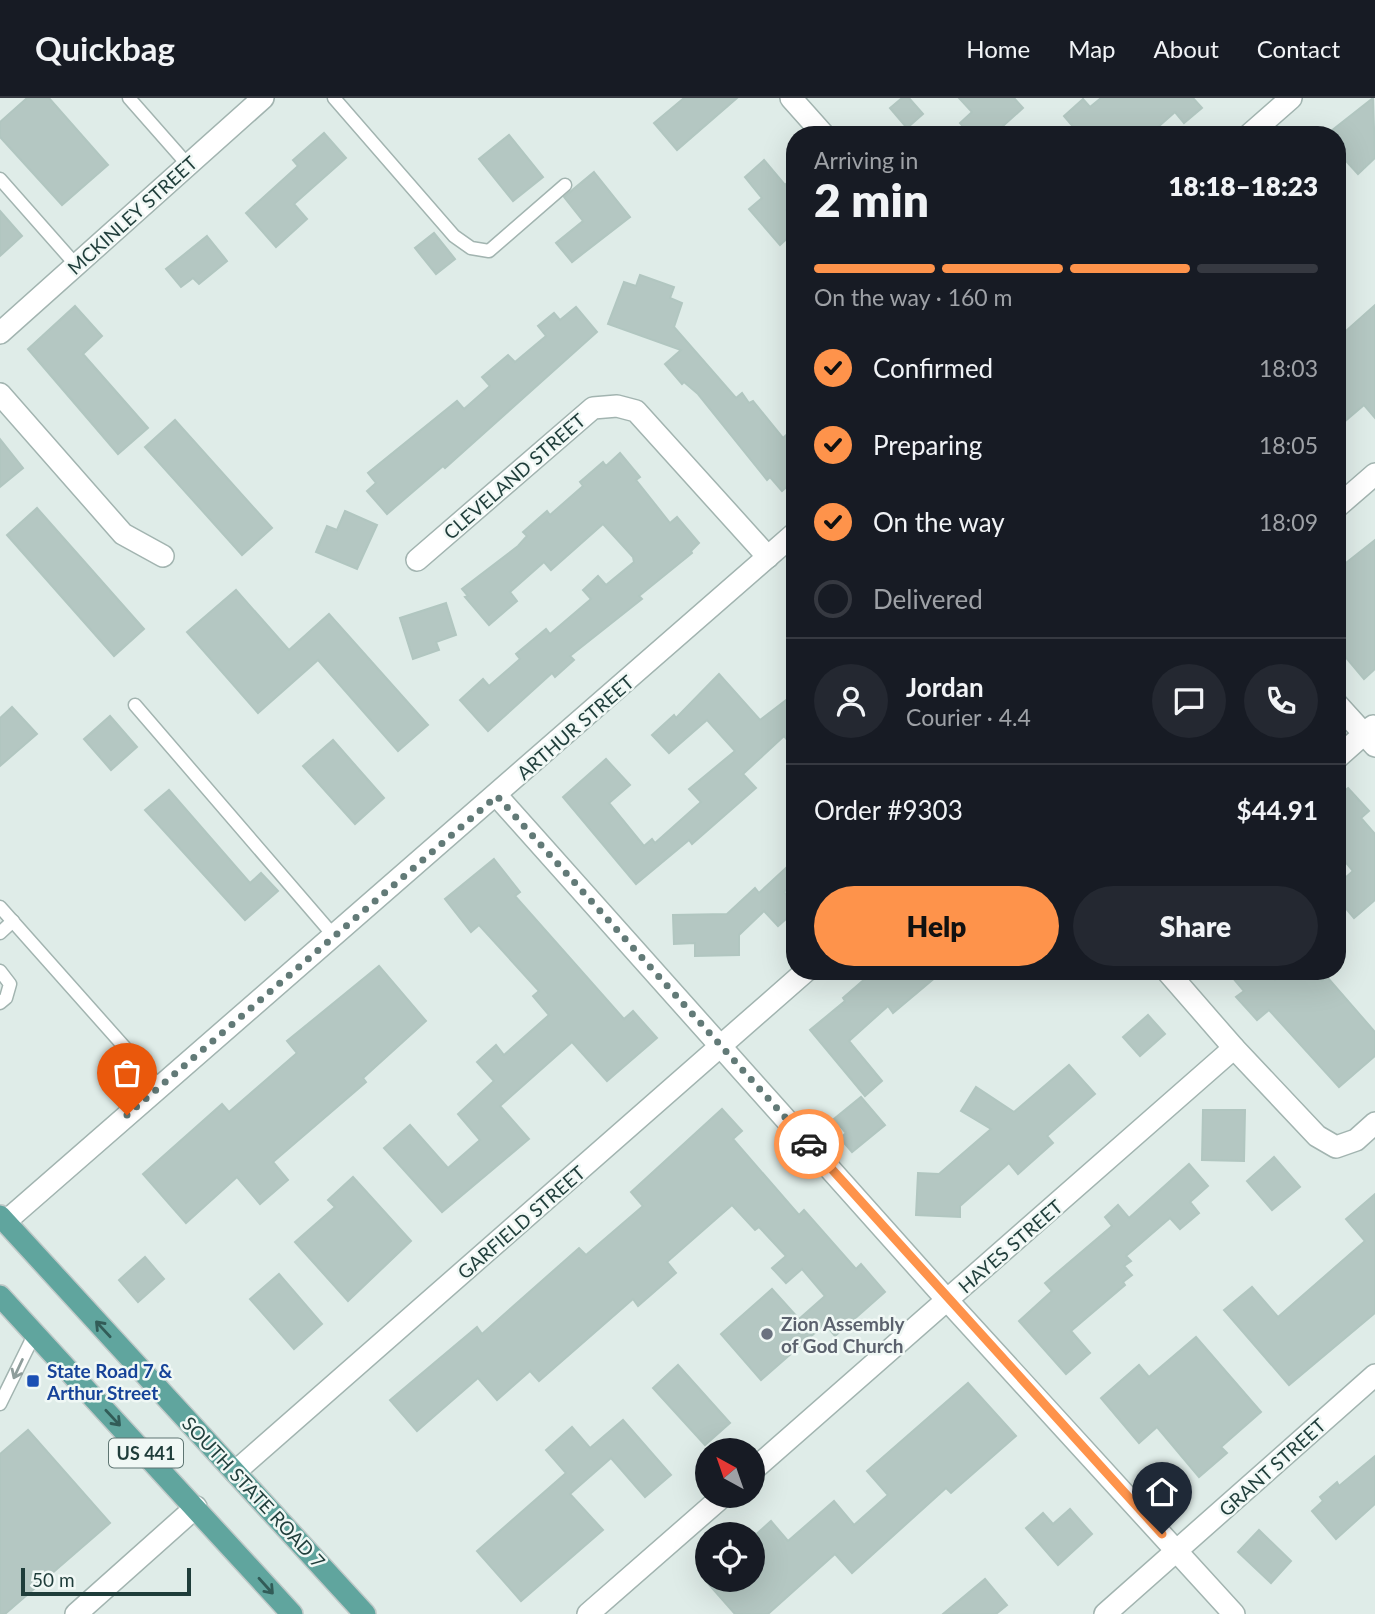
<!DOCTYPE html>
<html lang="en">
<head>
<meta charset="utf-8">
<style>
  body { margin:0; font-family:Lato,sans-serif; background:#242831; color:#f1f3f6; height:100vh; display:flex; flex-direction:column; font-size:26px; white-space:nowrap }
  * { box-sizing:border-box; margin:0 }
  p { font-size:23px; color:#9ea1a6 }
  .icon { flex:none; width:38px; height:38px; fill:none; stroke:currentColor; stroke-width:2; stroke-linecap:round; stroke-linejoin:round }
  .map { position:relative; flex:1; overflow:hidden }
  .sheet { position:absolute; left:786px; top:28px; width:560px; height:854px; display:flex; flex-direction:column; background:#171b24; border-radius:28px; box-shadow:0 7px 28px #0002 }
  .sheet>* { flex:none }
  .needle { width:46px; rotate:320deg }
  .tools { position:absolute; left:695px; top:1340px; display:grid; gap:14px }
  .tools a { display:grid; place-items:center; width:70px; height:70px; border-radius:50%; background:#171b24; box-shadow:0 7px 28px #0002; font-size:35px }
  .scale { position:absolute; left:21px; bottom:18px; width:170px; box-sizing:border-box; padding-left:7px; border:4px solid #1f3d3a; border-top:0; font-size:19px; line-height:24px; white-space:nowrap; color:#1f3d3a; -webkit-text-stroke:5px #f0f8f5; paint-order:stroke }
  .pin { position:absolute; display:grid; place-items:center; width:60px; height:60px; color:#fff; margin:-72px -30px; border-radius:50% 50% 50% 0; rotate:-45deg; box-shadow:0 0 7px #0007 }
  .pin .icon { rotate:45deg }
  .courier { position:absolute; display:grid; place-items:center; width:70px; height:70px; margin:-35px; border:5px solid #fe934b; border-radius:50%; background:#fff; color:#222; box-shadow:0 2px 9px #0007 }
  .headline em { font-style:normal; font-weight:800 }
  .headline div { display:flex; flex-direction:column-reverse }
  .headline { display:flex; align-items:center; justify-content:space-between; height:119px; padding:0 28px }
  h1 { font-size:46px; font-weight:800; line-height:52px }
  .bar { display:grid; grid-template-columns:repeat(4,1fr); gap:10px 7px; align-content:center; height:84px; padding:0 28px }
  .bar i { height:9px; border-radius:5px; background:#363941 }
  .bar .on { background:#fe934b }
  .bar p { grid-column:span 4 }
  .line { display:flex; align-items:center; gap:18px; padding:0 28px; border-top:2px solid #363941 }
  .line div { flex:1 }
  .round { display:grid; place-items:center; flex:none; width:74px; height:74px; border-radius:37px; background:#242831 }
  ol { padding:0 28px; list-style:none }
  li { display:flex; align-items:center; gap:21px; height:77px }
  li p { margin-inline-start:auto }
  li .icon { padding:7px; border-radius:50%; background:#fe934b; color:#111; stroke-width:4 }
  li:last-child { color:#9ea1a6 }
  li i { width:38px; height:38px; border:4px solid #363941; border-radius:50% }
  .button { display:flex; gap:14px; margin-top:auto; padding:14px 28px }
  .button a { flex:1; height:80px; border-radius:42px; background:#fe934b; color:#111; font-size:28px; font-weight:800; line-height:80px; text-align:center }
  .button a+a { background:#242831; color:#f1f3f6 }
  header { display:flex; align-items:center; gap:42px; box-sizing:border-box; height:98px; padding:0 35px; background:#171b24; border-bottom:2px solid #363941 }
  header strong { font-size:33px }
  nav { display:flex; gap:38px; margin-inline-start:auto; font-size:24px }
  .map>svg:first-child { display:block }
  .building { fill:#b4c7c2; stroke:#b1c6c0; stroke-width:2 }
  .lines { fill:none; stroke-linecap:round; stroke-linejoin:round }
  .service-casing { stroke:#a2b4b0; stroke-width:15 }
  .minor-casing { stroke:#a2b4b0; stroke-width:24 }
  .primary-casing { stroke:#c0c9c8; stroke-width:24 }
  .service { stroke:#fff; stroke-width:12 }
  .minor { stroke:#fff; stroke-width:21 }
  .primary { stroke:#60a59e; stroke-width:21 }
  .oneway { stroke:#325c58 }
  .oneway2 { stroke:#8f9e9c }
  .done { stroke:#627a77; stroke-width:7; stroke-dasharray:0 12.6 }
  .route { stroke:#fe934b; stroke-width:9 }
  .worship-dot { fill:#6b7280; stroke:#f0f8f5; stroke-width:2.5 }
  .transit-dot { fill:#1a4fb4; stroke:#f0f8f5; stroke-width:2.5 }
  .labels { text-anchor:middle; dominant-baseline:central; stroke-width:5; stroke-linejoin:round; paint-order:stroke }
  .shield { fill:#f0f8f5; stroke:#5e7572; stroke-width:2 }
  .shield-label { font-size:18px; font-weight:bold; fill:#1f3d3a }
  .street-label { font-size:19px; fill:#1f3d3a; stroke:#f0f8f5 }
  .worship-label { font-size:19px; font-weight:bold; fill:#5b616d; stroke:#f0f8f5; text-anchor:start }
  .transit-label { font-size:19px; font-weight:bold; fill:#164399; stroke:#f0f8f5; text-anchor:start }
</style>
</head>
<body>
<header>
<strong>Quickbag</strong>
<nav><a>Home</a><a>Map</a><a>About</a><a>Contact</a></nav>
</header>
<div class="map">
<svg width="1375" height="1516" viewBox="0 0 1375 1516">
  <rect width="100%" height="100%" fill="#dfece8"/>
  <!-- building -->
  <g class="building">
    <path d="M27 0H49L108 67 62 107 0 39V24Z"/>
    <path d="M684 0H737L677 52 654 25Z"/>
    <path d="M902 0H909L923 16 907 30 890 10Z"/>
    <path d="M959 0H1014L1023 10 993 37H970L960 25 972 14Z"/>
    <path d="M1101 0H1193L1202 10 1184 25 1175 14 1149 37H1080L1064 18 1083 1 1090 9Z"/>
    <path d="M1373 0 1375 60 1358 76 1337 53V37H1326Z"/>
    <path d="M324 35 346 60 294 106 307 121 276 149 246 115 298 68 293 62Z"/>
    <path d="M509 37 543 79 513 103 479 61Z"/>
    <path d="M764 62 785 87 794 78V104L786 112 794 121V134L780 147 749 111 762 100 745 79Z"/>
    <path d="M594 74 630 119 572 164 556 145 583 123 564 99Z"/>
    <path d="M0 113 22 138 0 158Z"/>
    <path d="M434 135 455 161 436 176 415 150Z"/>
    <path d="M207 138 227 163 199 186 193 180 181 189 166 171Z"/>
    <path d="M640 177 674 189 670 200 682 205 674 229 736 300 742 295 749 305 753 303 783 340 794 330V382L782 393 770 379 767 382 698 296 684 284 682 286 665 266 681 252 608 226 624 184 636 188Z"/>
    <path d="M1375 207V320L1364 307 1337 330V241Z"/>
    <path d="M75 208 102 238 83 256 148 330 118 356 28 251Z"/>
    <path d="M576 209 597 234 445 370 443 368 387 416 367 393 376 385 368 375 457 303 464 311 490 288 482 279 508 257 515 264 546 238 538 228 554 215 560 222Z"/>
    <path d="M175 322 272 430 242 457 145 349Z"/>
    <path d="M0 341 23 370 0 389Z"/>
    <path d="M620 355 640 379 636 382 670 425 677 419 699 445 691 453 692 455 639 498 642 501 570 558 574 562 555 579 552 575 488 633 460 602 483 581 489 588 520 561 516 556 546 531 550 536 591 501 583 492 598 478 606 487 634 464 633 459 603 426 551 472 544 464 510 494 517 503 489 527 465 499 468 498 462 491 518 448 527 438 523 434 547 413 550 417 583 388 580 384 603 364 606 368Z"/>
    <path d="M37 410 144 531 114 558 7 437Z"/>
    <path d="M345 413 377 427 357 471 316 454 327 428 337 432Z"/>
    <path d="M1375 442V571L1364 581 1337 549V472Z"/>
    <path d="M236 492 289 552 329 516 428 627 398 653 318 562 258 615 187 534Z"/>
    <path d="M446 505 456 537 436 544 439 552 413 561 400 520Z"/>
    <path d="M719 576 760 622 794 596V650L784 638 743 676 756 690 692 746 689 742 636 786 563 699 606 661 630 687 609 705 644 748 652 741 655 745 701 704 689 691 735 653 707 622 669 655 652 637 674 617 676 620Z"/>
    <path d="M12 609 37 636 0 668V620Z"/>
    <path d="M110 618 137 649 111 672 84 641Z"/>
    <path d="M333 642 384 700 355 726 303 668Z"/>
    <path d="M1348 690 1369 713 1361 720 1375 736V802L1354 820 1337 800V787L1353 773 1337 754V699Z"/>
    <path d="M169 692 250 785 261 775 278 793 245 822 145 712Z"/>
    <path d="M494 761 520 794 515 798 624 921 633 913 657 940 607 983 572 944 500 1008 529 1041 442 1114 384 1050 410 1027 448 1070 480 1042 458 1016 494 983 477 964 496 947 504 957 549 917 533 898 539 893 479 827 471 834 445 801Z"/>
    <path d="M786 770 794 779V785L784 794 794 805V814L778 828 764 813 739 837V857L695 858V845L674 846 673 817 727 816 755 790 759 795Z"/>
    <path d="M379 868 426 923 363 980 366 984 273 1064 288 1082 260 1106 237 1079 186 1125 143 1076 222 1006 229 1014 297 955 287 943Z"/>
    <path d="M874 873H943L893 915 888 908 849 943 882 983 865 998 810 932 845 903 843 900Z"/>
    <path d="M1227 873H1268L1275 882 1285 873H1313L1322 883 1327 879 1375 934V958L1339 989 1269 912 1257 922 1236 899 1244 893Z"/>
    <path d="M1148 917 1165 936 1140 958 1123 939Z"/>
    <path d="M1069 967 1095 996 1047 1038 1053 1045 1018 1076 1009 1065 960 1108V1119L916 1117 918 1075 939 1076 991 1031 961 1013 976 989 1014 1014Z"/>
    <path d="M861 999 885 1027 852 1054 840 1040 846 1035 834 1021Z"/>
    <path d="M722 1011 742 1033 733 1041 799 1117 804 1112 856 1171 861 1166 885 1194 835 1238 825 1226 761 1282 721 1236 772 1191 799 1221 825 1198 802 1171 786 1185 772 1170 786 1158 759 1129 755 1132 732 1107 667 1164 676 1175 638 1208 633 1201 539 1283 530 1273 497 1302 478 1280 417 1333 390 1302 477 1229 482 1236 579 1150 586 1157 643 1108 631 1094Z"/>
    <path d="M1203 1012H1245L1244 1063 1202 1062Z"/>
    <path d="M1274 1059 1300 1089 1272 1112 1247 1083Z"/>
    <path d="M1189 1066 1208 1088 1190 1104 1199 1115 1180 1131 1170 1120 1126 1158 1131 1163 1124 1168 1132 1177 1123 1184 1125 1187 1071 1233 1090 1255 1066 1276 1019 1223 1052 1193 1045 1185 1112 1128 1105 1119 1118 1107 1129 1120Z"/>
    <path d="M353 1079 411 1143 348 1203 295 1144 335 1109 328 1102Z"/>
    <path d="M1375 1096V1215L1289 1287 1224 1212 1252 1189 1278 1219 1365 1143 1346 1121Z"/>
    <path d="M145 1159 164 1181 138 1204 119 1182Z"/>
    <path d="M279 1176 322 1226 294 1251 250 1201Z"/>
    <path d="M1196 1239 1261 1314 1221 1349 1227 1355 1199 1379 1157 1329 1139 1345 1101 1300 1139 1267 1149 1279Z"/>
    <path d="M678 1267 730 1325 705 1347 653 1290Z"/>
    <path d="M968 1285 1016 1338 951 1395 946 1390 852 1475 835 1456 768 1516H735L705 1482H752V1440L771 1423 788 1443 834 1403 854 1427 888 1397 867 1373Z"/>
    <path d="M623 1322 671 1377 645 1399 611 1360 570 1396 603 1432 521 1503 477 1453 566 1375 546 1352 572 1329 590 1350Z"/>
    <path d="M28 1332 110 1425 5 1516H0V1356Z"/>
    <path d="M1375 1358V1406L1336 1441 1312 1413 1323 1403 1320 1399 1337 1384 1339 1388Z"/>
    <path d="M1070 1411 1092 1436 1058 1467 1026 1430 1043 1415 1053 1426Z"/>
    <path d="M1259 1432 1291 1463 1271 1485 1238 1454Z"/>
    <path d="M985 1481 1007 1507 996 1516H943Z"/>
  </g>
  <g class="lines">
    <!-- service casing -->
    <g class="service-casing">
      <g id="service">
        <path d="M129 0 188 67"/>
        <path d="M334 0 454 138 471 150 489 153 565 87"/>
        <path d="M0 81 76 167"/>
        <path d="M135 607 334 838"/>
        <path d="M0 809 160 989"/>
        <path d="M0 835 13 823"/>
        <path d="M0 873 10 886 6 900 0 905"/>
        <path d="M0 1306 35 1235"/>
      </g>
    </g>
    <!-- minor casing -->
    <g class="minor-casing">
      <g id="minor">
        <path d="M791 0 824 37"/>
        <path d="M1249 37 1291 0"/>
        <path d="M0 235 263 0"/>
        <path d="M0 296 123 436 163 458"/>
        <path d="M1337 409 1375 376"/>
        <path d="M417 462 593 310 617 308 636 313 768 459"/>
        <path d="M1337 606 1375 648"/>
        <path d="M1337 660 1373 628"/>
        <path d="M497 698 948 1203 1234 1516"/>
        <path d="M1167 873 1234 950 1317 1038 1336 1049 1356 1042 1375 1025"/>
        <path d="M5 1124 794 436"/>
        <path d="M752 1373 1234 950"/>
        <path d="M235 1374 806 873"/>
        <path d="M76 1516 196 1409"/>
        <path d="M588 1516 723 1398"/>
        <path d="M1105 1516 1375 1277"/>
      </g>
    </g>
    <!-- primary casing -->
    <g class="primary-casing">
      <g id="primary">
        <path d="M0 1118 365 1516"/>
        <path d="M0 1198 292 1516"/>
      </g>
    </g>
    <!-- service -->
    <use href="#service" class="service"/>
    <!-- minor -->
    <use href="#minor" class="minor"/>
    <!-- primary -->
    <use href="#primary" class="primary"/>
  </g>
  <!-- one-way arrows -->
  <defs><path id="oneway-shaft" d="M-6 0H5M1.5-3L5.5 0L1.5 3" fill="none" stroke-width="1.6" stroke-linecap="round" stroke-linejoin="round" transform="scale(1.75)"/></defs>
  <g class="oneway">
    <use href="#oneway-shaft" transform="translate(103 1231) rotate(-133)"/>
    <use href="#oneway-shaft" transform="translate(113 1320) rotate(47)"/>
    <use href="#oneway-shaft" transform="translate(266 1488) rotate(48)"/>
  </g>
  <use class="oneway2" href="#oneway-shaft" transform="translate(18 1271) rotate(115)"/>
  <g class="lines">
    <!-- done -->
    <path class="done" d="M127 1017 497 698 809 1046"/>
    <!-- route -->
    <path class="route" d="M809 1046 1162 1436"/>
  </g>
  <!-- markers -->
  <circle class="worship-dot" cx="767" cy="1236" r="7"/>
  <rect class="transit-dot" x="26" y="1276" width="14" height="14" rx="3.5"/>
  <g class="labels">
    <!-- shield labels -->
    <rect class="shield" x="109" y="1340.5" width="74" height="29" rx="5"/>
    <g class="shield-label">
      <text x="146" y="1355">US 441</text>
    </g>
    <!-- street labels -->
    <g class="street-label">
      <text transform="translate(132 117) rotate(-42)">MCKINLEY STREET</text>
      <text transform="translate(514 378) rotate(-41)">CLEVELAND STREET</text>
      <text transform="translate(575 629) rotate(-41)">ARTHUR STREET</text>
      <text transform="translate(521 1124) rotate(-41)">GARFIELD STREET</text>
      <text transform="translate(1010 1148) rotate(-41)">HAYES STREET</text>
      <text transform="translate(1272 1369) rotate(-42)">GRANT STREET</text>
      <text transform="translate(254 1394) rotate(47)">SOUTH STATE ROAD 7</text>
    </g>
    <!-- worship labels -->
    <g class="worship-label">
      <text x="781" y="1225">Zion Assembly<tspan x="781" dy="22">of God Church</tspan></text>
    </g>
    <!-- transit labels -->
    <g class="transit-label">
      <text x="47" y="1272">State Road 7 &amp;<tspan x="47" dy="22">Arthur Street</tspan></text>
    </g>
  </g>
</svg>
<div class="tools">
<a><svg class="needle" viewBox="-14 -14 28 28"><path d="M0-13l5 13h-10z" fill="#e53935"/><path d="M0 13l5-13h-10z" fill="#9ea1a6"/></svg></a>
<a><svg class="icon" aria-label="locate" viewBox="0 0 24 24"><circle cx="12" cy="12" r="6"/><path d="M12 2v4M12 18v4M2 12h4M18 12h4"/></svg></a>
</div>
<div class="scale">50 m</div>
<div class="pin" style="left:127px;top:1017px;background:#ea580c"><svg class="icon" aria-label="bag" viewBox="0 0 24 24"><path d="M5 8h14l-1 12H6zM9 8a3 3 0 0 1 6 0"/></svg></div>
<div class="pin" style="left:1162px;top:1436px;background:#1f2937"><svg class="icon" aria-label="home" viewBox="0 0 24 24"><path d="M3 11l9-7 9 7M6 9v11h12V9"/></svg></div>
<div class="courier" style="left:809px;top:1046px"><svg class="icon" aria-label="car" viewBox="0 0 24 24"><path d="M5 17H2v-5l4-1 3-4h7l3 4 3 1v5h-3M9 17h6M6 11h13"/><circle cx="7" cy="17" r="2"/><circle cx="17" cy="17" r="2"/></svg></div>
<section class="sheet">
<div class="headline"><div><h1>2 min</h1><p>Arriving in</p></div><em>18:18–18:23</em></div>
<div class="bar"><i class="on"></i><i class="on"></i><i class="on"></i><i></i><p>On the way · 160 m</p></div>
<ol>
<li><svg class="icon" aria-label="check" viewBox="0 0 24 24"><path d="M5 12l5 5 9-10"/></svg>Confirmed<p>18:03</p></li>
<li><svg class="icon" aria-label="check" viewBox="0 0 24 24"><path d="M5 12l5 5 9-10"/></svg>Preparing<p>18:05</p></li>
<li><svg class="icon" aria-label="check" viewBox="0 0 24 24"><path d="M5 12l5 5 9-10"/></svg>On the way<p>18:09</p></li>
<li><i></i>Delivered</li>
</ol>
<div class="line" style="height:126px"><a class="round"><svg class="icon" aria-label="person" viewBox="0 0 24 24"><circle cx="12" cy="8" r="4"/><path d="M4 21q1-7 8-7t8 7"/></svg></a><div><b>Jordan</b><p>Courier · 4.4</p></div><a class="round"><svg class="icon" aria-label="chat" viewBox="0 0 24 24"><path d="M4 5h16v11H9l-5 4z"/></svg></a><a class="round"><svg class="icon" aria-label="phone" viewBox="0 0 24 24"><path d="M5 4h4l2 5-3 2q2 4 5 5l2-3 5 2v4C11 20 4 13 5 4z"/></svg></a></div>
<div class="line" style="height:91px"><div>Order #9303</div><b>$44.91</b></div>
<div class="button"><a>Help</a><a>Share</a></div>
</section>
</div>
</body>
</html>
